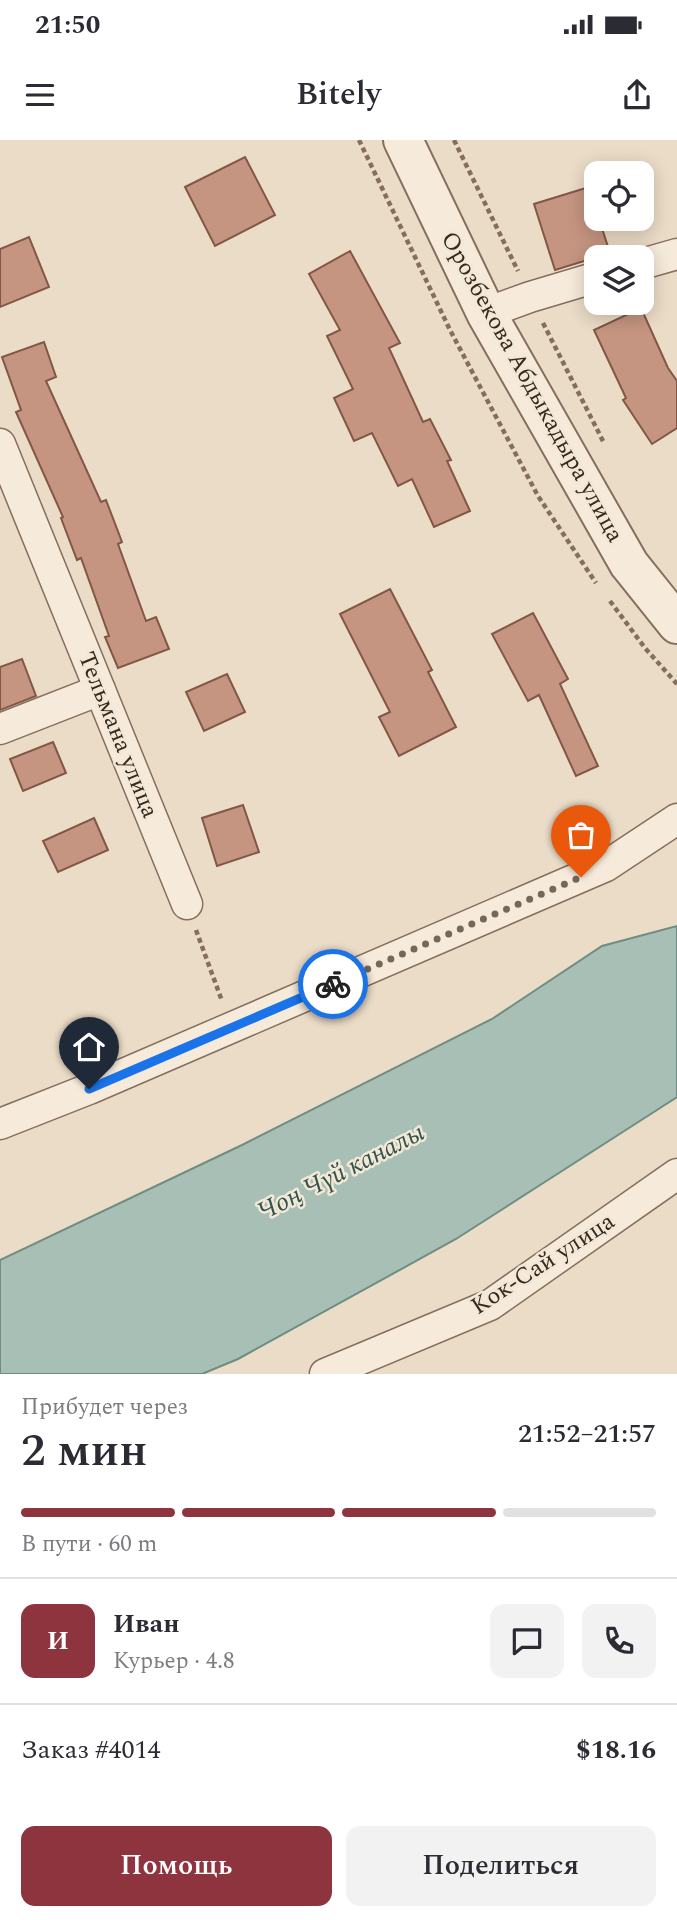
<!DOCTYPE html>
<html lang="ru">
<head>
<meta charset="utf-8">
<style>
  body { margin:0; font-family:Spectral,serif; background:#f2f2f3; color:#2b2b33; height:100vh; display:flex; flex-direction:column; font-size:26px; white-space:nowrap }
  * { box-sizing:border-box; margin:0 }
  p { font-size:23px; color:#7c7c81 }
  .icon { flex:none; width:38px; height:38px; fill:none; stroke:currentColor; stroke-width:2; stroke-linecap:round; stroke-linejoin:round }
  .map { position:relative; height:1234px; overflow:hidden }
  .details { display:flex; flex-direction:column; background:#fff; flex:1 }
  .details>* { flex:none }
  .fabs { position:absolute; left:584px; top:21px; display:grid; gap:14px }
  .fabs a { display:grid; place-items:center; width:70px; height:70px; border-radius:14px; background:#fff; box-shadow:0 4px 18px #0003; font-size:35px }
  .pin { position:absolute; display:grid; place-items:center; width:60px; height:60px; color:#fff; margin:-72px -30px; border-radius:50% 50% 50% 0; rotate:-45deg; box-shadow:0 0 7px #0007 }
  .pin .icon { rotate:45deg }
  .courier { position:absolute; display:grid; place-items:center; width:70px; height:70px; margin:-35px; border:5px solid #1a73e8; border-radius:50%; background:#fff; color:#222; box-shadow:0 2px 9px #0007 }
  .head em { font-style:normal; font-weight:600 }
  .head div { display:flex; flex-direction:column-reverse }
  .head { display:flex; align-items:center; justify-content:space-between; height:119px; padding:0 21px }
  h1 { font-size:46px; font-weight:600; line-height:52px }
  .bar { display:grid; grid-template-columns:repeat(4,1fr); gap:10px 7px; align-content:center; height:84px; padding:0 21px }
  .bar i { height:9px; border-radius:5px; background:#e1e1e2 }
  .bar .selected { background:#8e343f }
  .bar p { grid-column:span 4 }
  .line { display:flex; align-items:center; gap:18px; padding:0 21px; border-top:2px solid #e1e1e2 }
  .line div { flex:1 }
  .round { display:grid; place-items:center; flex:none; width:74px; height:74px; border-radius:14px; background:#f2f2f3 }
  .primary-button { display:flex; gap:14px; margin-top:auto; padding:14px 21px }
  .primary-button a { flex:1; height:80px; border-radius:14px; background:#8e343f; color:#fff; font-size:28px; font-weight:600; line-height:80px; text-align:center }
  .primary-button a+a { background:#f2f2f3; color:#2b2b33 }
  .status { display:flex; justify-content:space-between; align-items:center; height:49px; padding:0 35px; background:#fff; direction:ltr }
  .status svg { height:19px; fill:currentColor }
  header { display:flex; justify-content:space-between; align-items:center; height:91px; padding:0 21px; background:#fff; font-size:32px; font-weight:600 }
  .map>svg:first-child { display:block }
  .water { fill:#a8bfb5; stroke:#6f8d82; stroke-width:2 }
  .building { fill:#c59581; stroke:#825746; stroke-width:2 }
  .lines { fill:none; stroke-linecap:round; stroke-linejoin:round }
  .minor-casing { stroke:#856e5e; stroke-width:33 }
  .tertiary-casing { stroke:#856e5e; stroke-width:42 }
  .path { stroke:#856e5e; stroke-width:4.5; stroke-dasharray:5 3.5; stroke-linecap:butt }
  .minor { stroke:#f6eada; stroke-width:30 }
  .tertiary { stroke:#f6eada; stroke-width:38 }
  .done { stroke:#75685b; stroke-width:7; stroke-dasharray:0 12.6 }
  .route { stroke:#1a73e8; stroke-width:9 }
  .labels { text-anchor:middle; dominant-baseline:central; stroke-width:5; stroke-linejoin:round; paint-order:stroke }
  .street-label { font-size:24px; fill:#362921; stroke:#f3e7d6 }
  .water-label { font-size:26px; font-style:italic; fill:#31554e; stroke:#f3e7d6 }
</style>
</head>
<body>
<div class="status"><b>21:50</b><svg viewBox="0 0 49 12"><path d="M0 12V9h3v3zM5 12V6h3v6zM10 12V3h3v9zM15 12V0h3v12zM26 1h20v11H26zM47 4h2v5h-2z"/></svg></div>
<header><svg class="icon" aria-label="menu" viewBox="0 0 24 24"><path d="M4 6h16M4 12h16M4 18h16"/></svg>Bitely<svg class="icon" aria-label="share" viewBox="0 0 24 24"><path d="M12 15V3M7 8l5-5 5 5M5 13v7h14v-7"/></svg></header>
<div class="map">
<svg width="677" height="1234" viewBox="0 0 677 1234">
  <rect width="100%" height="100%" fill="#ebdcc7"/>
  <!-- water -->
  <path class="water" d="M677 786V957L657 970 456 1099 238 1219 202 1234H0V1120L242 1005 492 879 602 806Z"/>
  <!-- building -->
  <g class="building">
    <path d="M245 17 275 75 215 106 185 47Z"/>
    <path d="M589 47 597 79H599L610 113 555 130 534 64Z"/>
    <path d="M29 97 49 147 0 167V109Z"/>
    <path d="M350 111 400 203 389 208 423 282 430 279 451 320 447 321 470 371 434 387 412 339 398 346 372 293 354 301 334 258 353 249 327 196 340 190 309 134Z"/>
    <path d="M641 168 668 228 677 241V288L652 304 623 260 626 258 594 190Z"/>
    <path d="M44 202 56 237 46 241 101 362 106 360 122 402 118 404 146 481 156 477 169 509 118 528 105 497 109 496 81 418 77 420 61 378 63 377 16 272 21 270 2 217Z"/>
    <path d="M390 449 432 530 428 532 456 587 399 616 379 577 390 572 340 474Z"/>
    <path d="M533 473 568 539 560 544 598 626 576 636 539 555 528 561 492 494Z"/>
    <path d="M22 519 36 556 0 570V527Z"/>
    <path d="M227 534 245 572 204 591 186 552Z"/>
    <path d="M53 602 66 633 23 651 10 619Z"/>
    <path d="M243 665 259 712 217 726 202 678Z"/>
    <path d="M94 678 108 710 58 732 43 701Z"/>
  </g>
  <g class="lines">
    <!-- minor casing -->
    <g class="minor-casing">
      <g id="minor">
        <path d="M642 124 677 114"/>
        <path d="M486 173 530 157 597 137"/>
        <path d="M0 304 187 764"/>
        <path d="M0 589 100 550"/>
        <path d="M0 984 89 949 606 726 677 679"/>
        <path d="M325 1234 490 1165 677 1034"/>
      </g>
    </g>
    <!-- tertiary casing -->
    <g class="tertiary-casing">
      <path id="tertiary" d="M403 0 486 173 629 424 677 484"/>
    </g>
    <!-- path -->
    <g class="path">
      <path d="M359 0 450 190 538 356 596 443"/>
      <path d="M454 0 518 131"/>
      <path d="M543 183 604 303"/>
      <path d="M610 461 645 508 677 544"/>
      <path d="M196 790 222 861"/>
    </g>
    <!-- minor -->
    <use href="#minor" class="minor"/>
    <!-- tertiary -->
    <use href="#tertiary" class="tertiary"/>
  </g>
  <g class="lines">
    <!-- done -->
    <path class="done" d="M333 844 581 737"/>
    <!-- route -->
    <path class="route" d="M89 949 333 844"/>
  </g>
  <g class="labels">
    <!-- street labels -->
    <g class="street-label">
      <text transform="translate(532 247) rotate(61)">Орозбекова Абдыкадыра улица</text>
      <text transform="translate(118 595) rotate(68)">Тельмана улица</text>
      <text transform="translate(543 1124) rotate(-33)">Кок-Сай улица</text>
    </g>
    <!-- water labels -->
    <g class="water-label">
      <text transform="translate(341 1032) rotate(-27)">Чоң Чүй каналы</text>
    </g>
  </g>
</svg>
<div class="fabs">
<a><svg class="icon" aria-label="locate" viewBox="0 0 24 24"><circle cx="12" cy="12" r="6"/><path d="M12 2v4M12 18v4M2 12h4M18 12h4"/></svg></a>
<a><svg class="icon" aria-label="layers" viewBox="0 0 24 24"><path d="M12 4l9 5-9 5-9-5zM3 14l9 5 9-5"/></svg></a>
</div>
<div class="pin" style="left:581px;top:737px;background:#ea580c"><svg class="icon" aria-label="bag" viewBox="0 0 24 24"><path d="M5 8h14l-1 12H6zM9 8a3 3 0 0 1 6 0"/></svg></div>
<div class="pin" style="left:89px;top:949px;background:#1f2937"><svg class="icon" aria-label="home" viewBox="0 0 24 24"><path d="M3 11l9-7 9 7M6 9v11h12V9"/></svg></div>
<div class="courier" style="left:333px;top:844px"><svg class="icon" aria-label="bike" viewBox="0 0 24 24"><circle cx="6" cy="16" r="4"/><circle cx="18" cy="16" r="4"/><path d="M6 16l4-8h5l3 8M10 8l3 8H6M13 5h3"/></svg></div>
</div>
<section class="details">
<div class="head"><div><h1>2 мин</h1><p>Прибудет через</p></div><em>21:52–21:57</em></div>
<div class="bar"><i class="selected"></i><i class="selected"></i><i class="selected"></i><i></i><p>В пути · 60 m</p></div>
<div class="line" style="height:126px"><b class="round" style="background:#8e343f;color:#fff">И</b><div><b>Иван</b><p>Курьер · 4.8</p></div><a class="round"><svg class="icon" aria-label="chat" viewBox="0 0 24 24"><path d="M4 5h16v11H9l-5 4z"/></svg></a><a class="round"><svg class="icon" aria-label="phone" viewBox="0 0 24 24"><path d="M5 4h4l2 5-3 2q2 4 5 5l2-3 5 2v4C11 20 4 13 5 4z"/></svg></a></div>
<div class="line" style="height:91px"><div>Заказ #4014</div><b>$18.16</b></div>
<div class="primary-button"><a>Помощь</a><a>Поделиться</a></div>
</section>
</body>
</html>
